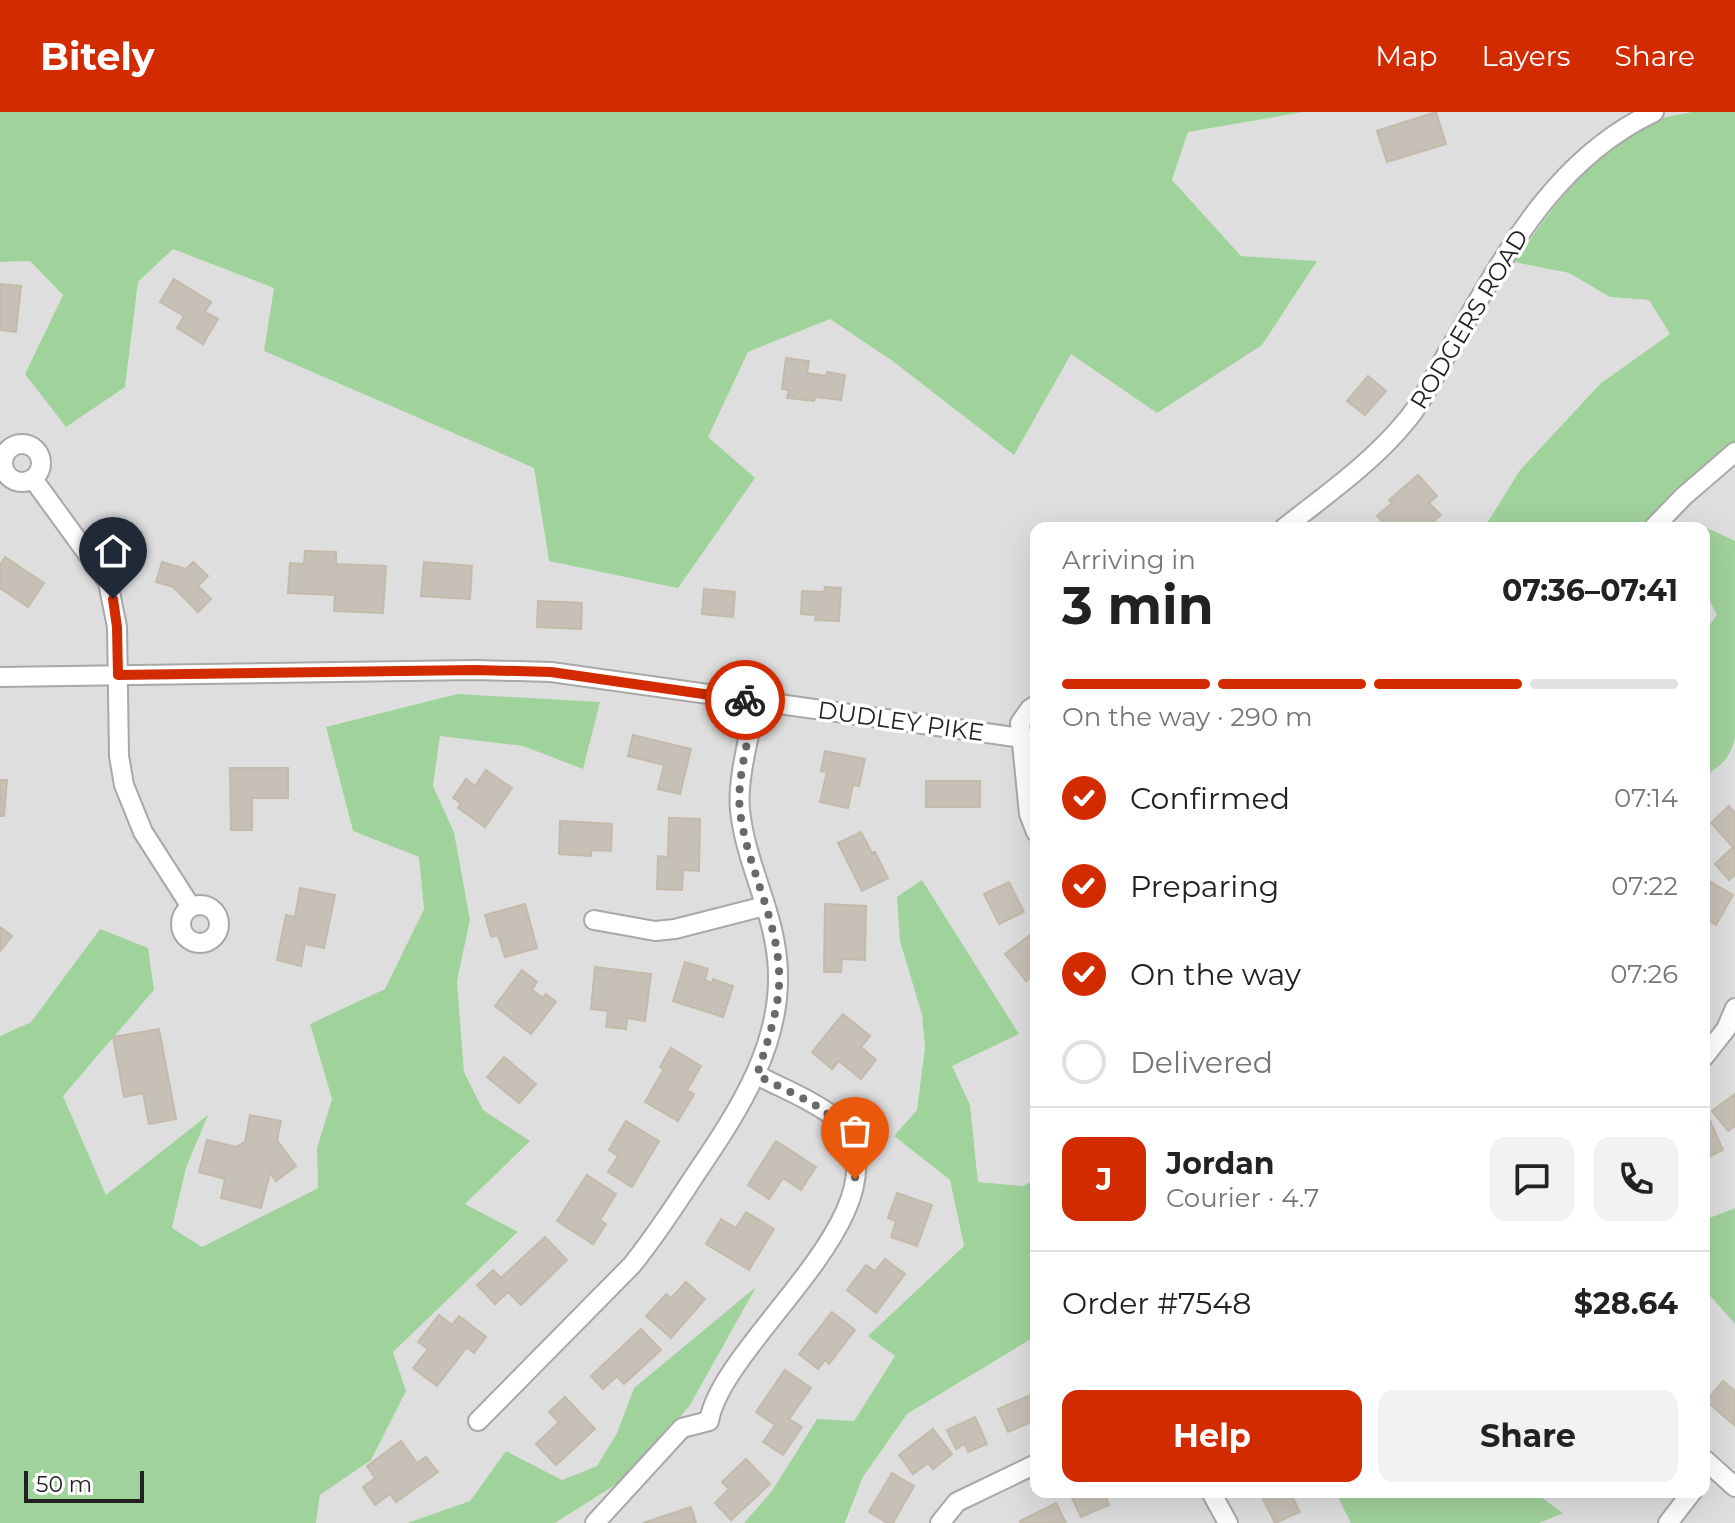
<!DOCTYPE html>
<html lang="en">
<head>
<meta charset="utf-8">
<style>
  body { margin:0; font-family:Montserrat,sans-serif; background:#f2f2f2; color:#222; height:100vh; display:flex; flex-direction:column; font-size:30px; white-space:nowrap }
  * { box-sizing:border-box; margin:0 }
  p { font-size:26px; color:#767676 }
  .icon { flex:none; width:44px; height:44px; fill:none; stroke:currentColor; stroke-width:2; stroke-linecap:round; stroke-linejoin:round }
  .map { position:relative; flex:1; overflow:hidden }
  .details { position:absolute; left:1030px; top:410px; width:680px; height:976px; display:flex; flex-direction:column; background:#fff; border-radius:16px; box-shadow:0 8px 32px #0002 }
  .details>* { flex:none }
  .scale { position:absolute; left:24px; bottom:20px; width:120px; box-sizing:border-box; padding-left:8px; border:4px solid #212121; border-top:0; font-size:22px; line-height:28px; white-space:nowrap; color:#212121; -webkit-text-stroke:6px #fff; paint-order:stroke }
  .pin { position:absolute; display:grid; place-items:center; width:68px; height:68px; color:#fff; margin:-82px -34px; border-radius:50% 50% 50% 0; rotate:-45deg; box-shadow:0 0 8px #0007 }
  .pin .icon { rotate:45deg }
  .courier { position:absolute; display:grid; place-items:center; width:80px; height:80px; margin:-40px; border:6px solid #d22b00; border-radius:50%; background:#fff; color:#222; box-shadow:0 2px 10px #0007 }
  .headline em { font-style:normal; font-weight:700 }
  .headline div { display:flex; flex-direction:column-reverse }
  .headline { display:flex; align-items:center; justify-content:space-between; height:136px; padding:0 32px }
  h1 { font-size:52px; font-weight:700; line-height:60px }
  .bar { display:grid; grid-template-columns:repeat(4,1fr); gap:12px 8px; align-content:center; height:96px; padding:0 32px }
  .bar i { height:10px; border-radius:6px; background:#e0e0e0 }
  .bar .current { background:#d22b00 }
  .bar p { grid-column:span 4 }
  .line { display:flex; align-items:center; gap:20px; padding:0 32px; border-top:2px solid #e0e0e0 }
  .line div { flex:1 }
  .round { display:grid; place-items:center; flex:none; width:84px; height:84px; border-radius:16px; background:#f2f2f2 }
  ol { padding:0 32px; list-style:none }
  li { display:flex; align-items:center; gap:24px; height:88px }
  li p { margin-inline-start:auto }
  li .icon { padding:8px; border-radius:50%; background:#d22b00; color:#fff; stroke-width:4 }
  li:last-child { color:#767676 }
  li i { width:44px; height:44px; border:4px solid #e0e0e0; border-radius:50% }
  .action { display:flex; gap:16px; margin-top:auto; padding:16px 32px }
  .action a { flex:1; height:92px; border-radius:16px; background:#d22b00; color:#fff; font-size:32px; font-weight:700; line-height:92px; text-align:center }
  .action a+a { background:#f2f2f2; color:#222 }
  header { display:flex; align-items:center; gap:48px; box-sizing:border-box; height:112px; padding:0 40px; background:#d22b00; color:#fff }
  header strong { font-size:38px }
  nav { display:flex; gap:44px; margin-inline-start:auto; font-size:28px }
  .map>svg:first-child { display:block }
  .residential { fill:#dfdede }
  .forest { fill:#a0d29b }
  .building { fill:#c7c0b6; stroke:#c4baa9; stroke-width:2 }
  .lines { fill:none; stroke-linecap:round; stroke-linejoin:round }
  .minor-casing { stroke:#a8a8a8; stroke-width:22 }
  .minor { stroke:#fff; stroke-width:18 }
  .done { stroke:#6a6966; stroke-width:8; stroke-dasharray:0 14.4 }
  .route { stroke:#d22b00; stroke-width:10 }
  .labels { text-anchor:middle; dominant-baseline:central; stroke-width:7; stroke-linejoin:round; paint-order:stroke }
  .street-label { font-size:24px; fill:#212121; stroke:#fff }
</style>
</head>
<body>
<header>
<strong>Bitely</strong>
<nav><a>Map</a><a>Layers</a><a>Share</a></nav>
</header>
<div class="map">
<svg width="1735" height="1411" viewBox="0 0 1735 1411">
  <rect width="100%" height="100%" fill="#f1f0e7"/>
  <!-- residential -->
  <g class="residential">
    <path d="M1304 0H1691L1656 8 1515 150 1569 161 1610 185 1649 188 1670 222 1601 271 1520 358 1484 416H1036V1067L1023 1074 978 1070 970 993 951 954 1018 922 900 829 922 903 925 935 917 998 894 1024 950 1068 964 1134 869 1224 895 1244 854 1309 816 1308 772 1379 751 1405 744 1411H555L631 1363 634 1276 617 1321 597 1354 562 1368 506 1339 470 1389 407 1411H316L320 1383 371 1348 392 1240 518 1121 465 1092 529 1029 483 998 464 960 457 869 470 808 454 720 433 674 440 623 523 634 583 656 457 582 326 615 353 719 420 745 424 797 385 878 310 912 332 987 317 1036 318 1076 202 1135 172 1116 186 1056 207 1004 106 1084 63 984 154 878 100 817 31 910 0 924V150L30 149 63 183 25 262 125 275 138 170 173 137 275 176 265 239 534 356 549 449 708 325 748 240 830 206 894 250 1071 242 1316 150 1241 144 1172 69 1188 20Z"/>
    <path d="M1735 340V1096L1704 1108V416H1653Z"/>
    <path d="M1704 1177 1735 1212V1411H1539L1562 1400 1534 1380H1704Z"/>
    <path d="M1036 1224V1380H1335L1351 1411H846L863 1365 907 1302Z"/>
  </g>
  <!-- forest -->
  <g class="forest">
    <path d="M0 0H1304L1188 20 1172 68 1241 144 1317 149 1262 233 1157 301 1071 242 1014 343 894 250 830 207 748 240 708 325 755 366 678 476 549 449 534 356 264 239 274 176 173 137 138 170 125 275 66 315 25 262 63 183 30 149 0 150Z"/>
    <path d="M1691 0H1735V340L1653 416H1484L1520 358 1601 271 1670 222 1649 188 1610 185 1569 161 1514 150C1554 95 1590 39 1655 9 1665 4 1680 3 1691 0Z"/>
    <path d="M1707 416 1735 429V625C1731 645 1722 654 1704 664V521L1717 503 1704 478V419Z"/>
    <path d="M457 582 600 590 583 657 523 634 440 624 433 674 454 720 470 808 457 869 464 960 483 998 530 1029 465 1092 518 1120 393 1240 406 1279 371 1348 320 1383 316 1411H0V924L31 910 100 817 148 836 154 878 63 984 106 1083 208 1003 186 1056 172 1116 202 1135 318 1076 317 1036 332 987 310 912 385 877 424 797 419 745 353 719 326 615Z"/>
    <path d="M922 768 1019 922 952 954 970 993 978 1070 1023 1074 1036 1067V1224L907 1302 863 1365 845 1411H744L772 1379 817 1307 854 1309 895 1244 868 1224 964 1134 950 1068 894 1024 917 998 925 935 922 903 900 829 897 785Z"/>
    <path d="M1735 1096V1212L1704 1177V1108Z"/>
    <path d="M756 1175 690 1293 631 1363 555 1411H407L470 1389 506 1339 562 1368 597 1354 617 1321 634 1276Z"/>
    <path d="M1335 1380H1534L1563 1401 1539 1411H1351Z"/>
  </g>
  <!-- building -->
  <g class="building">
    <path d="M1436 0 1446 32 1387 50 1377 19Z"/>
    <path d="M174 167 211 190 205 200 218 207 203 232 177 216 184 204 160 190Z"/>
    <path d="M0 172 21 174 16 220 0 218Z"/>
    <path d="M786 246 809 249 807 261 826 264 827 260 845 263 841 288 815 285 814 289 787 286 789 278 782 277Z"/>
    <path d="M1368 264 1386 279 1365 303 1347 289Z"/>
    <path d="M1418 363 1437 384 1429 391 1441 403 1426 416H1418L1415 413 1412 416H1388L1377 404 1392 391 1389 388Z"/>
    <path d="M305 439 336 440V452L386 454 383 501 334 499 335 483 288 481 290 451 304 452Z"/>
    <path d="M5 445 44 471 28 495 0 476V453Z"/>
    <path d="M162 450 186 457 193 450 208 464 198 474 211 487 198 500 173 475 156 470Z"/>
    <path d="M424 450 472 454 470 487 421 484Z"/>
    <path d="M825 475 841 476 839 509 815 508 816 503 801 502 802 479 824 480Z"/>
    <path d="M704 477 735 480 733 505 702 502Z"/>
    <path d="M538 489 582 491 581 517 537 515Z"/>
    <path d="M633 623 691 637 680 682 658 677 664 653 628 644Z"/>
    <path d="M825 639 865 647 859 674 853 673 848 696 820 690 827 660 821 659Z"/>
    <path d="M230 656H288V686H252V718H231Z"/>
    <path d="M486 658 512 676 485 715 458 696 461 691 453 686 466 667 475 674Z"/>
    <path d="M0 668H7L4 704H0Z"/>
    <rect x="926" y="669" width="54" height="26"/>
    <path d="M1729 694 1735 701V763L1729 768 1715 752 1733 735 1711 711Z"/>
    <path d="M669 706 700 707 699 759 683 758 682 778 657 777 658 744 668 745Z"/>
    <path d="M560 709 612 712 611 739 591 738V744L559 742Z"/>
    <path d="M861 720 872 741 875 740 888 766 862 779 838 731Z"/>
    <path d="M1009 770 1024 800 999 812 984 782Z"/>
    <path d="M1711 770 1733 783 1716 813 1704 806V783Z"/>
    <path d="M300 776 335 783 324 836 305 832 301 854 277 848 286 803 295 805Z"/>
    <path d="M525 792 537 836 505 845 498 823 491 825 485 803Z"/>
    <path d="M825 792 866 794 865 848 842 847 841 860H824Z"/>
    <path d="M0 815 12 824 0 839Z"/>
    <path d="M1030 823 1036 831V861L1026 869 1005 842Z"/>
    <path d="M685 850 708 857 705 868 712 871 713 867 733 874 723 905 673 889Z"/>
    <path d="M595 855 651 862 645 909 627 906 626 917 606 915 608 899 591 897Z"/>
    <path d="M522 858 537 870 532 878 543 886 546 882 556 890 531 922 495 894Z"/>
    <path d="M843 902 870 924 861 935 876 948 861 967 839 949 832 957 812 940Z"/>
    <path d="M159 917 176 1007 149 1012 143 981 124 985 113 925Z"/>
    <path d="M671 936 701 954 687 978 694 982 678 1009 645 990 664 957 660 955Z"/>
    <path d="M504 945 536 972 519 991 487 965Z"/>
    <path d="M1735 982V1014L1728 1019 1712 999Z"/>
    <path d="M1707 1002 1723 1038 1706 1046 1704 1003Z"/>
    <path d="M250 1003 281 1009 277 1028 296 1054 276 1069 270 1061 261 1096 221 1086 225 1067 199 1060 207 1028 236 1035 245 1030Z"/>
    <path d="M626 1009 659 1029 632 1075 608 1060 618 1044 609 1038Z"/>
    <path d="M776 1029 816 1055 801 1078 783 1066 769 1087 748 1073Z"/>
    <path d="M587 1063 616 1082 600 1108 606 1112 593 1132 557 1109Z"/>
    <path d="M897 1081 932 1093 917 1134 891 1125 896 1109 888 1106Z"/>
    <path d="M746 1100 774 1117 749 1158 706 1132 721 1107 736 1116Z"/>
    <path d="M545 1125 567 1148 521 1193 508 1180 495 1192 477 1173 493 1158 501 1166Z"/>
    <path d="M885 1147 905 1162 876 1201 847 1178 866 1153 875 1159Z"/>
    <path d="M686 1170 705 1187 671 1226 646 1204 666 1182 671 1186Z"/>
    <path d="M832 1200 855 1218 829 1252 825 1248 818 1257 799 1242Z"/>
    <path d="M439 1203 452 1213 459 1204 486 1225 474 1241 467 1235 437 1274 413 1256 428 1237 418 1230Z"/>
    <path d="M641 1217 661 1238 624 1272 617 1264 603 1277 591 1264Z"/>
    <path d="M785 1258 811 1276 789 1307 802 1315 783 1343 763 1330 775 1313 756 1300Z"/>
    <path d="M1723 1269 1735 1279V1314L1706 1289Z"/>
    <path d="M1035 1281 1036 1308 1008 1320 998 1297Z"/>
    <path d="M565 1285 595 1317 556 1353 536 1332 559 1310 549 1300Z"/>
    <path d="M975 1305 987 1332 968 1340 965 1332 956 1337 947 1318Z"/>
    <path d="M933 1317 952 1342 933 1357 928 1351 913 1362 899 1343Z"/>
    <path d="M401 1329 417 1351 426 1345 438 1360 396 1390 390 1382 375 1393 363 1375 375 1366 367 1354Z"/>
    <path d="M746 1347 770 1372 731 1408 715 1391 729 1377 722 1370Z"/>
    <path d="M892 1361 914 1374 893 1411H887L869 1400Z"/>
    <path d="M1086 1380H1104L1109 1393 1081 1405 1072 1386Z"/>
    <path d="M1290 1380 1300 1400 1275 1411 1260 1381Z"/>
    <path d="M1056 1391 1066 1411H1021L1020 1409Z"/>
    <path d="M691 1395 696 1411H643Z"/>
  </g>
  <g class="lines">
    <!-- minor casing -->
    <g class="minor-casing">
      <g id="minor">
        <circle cx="22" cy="351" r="19"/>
        <path d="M33 367 108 470 117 515 119 644 124 673 143 720 191 795"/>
        <path d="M1284 416C1327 382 1373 350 1407 308 1424 288 1435 262 1448 240 1504 146 1551 49 1654 0"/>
        <path d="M1653 416 1684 384 1735 340"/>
        <path d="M0 565 475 558 551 560 1036 628"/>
        <path d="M1036 593 1030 597 1020 611 1029 702 1036 720"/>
        <circle cx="200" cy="812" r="19"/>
        <path d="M594 808 655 819 675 817 765 794"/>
        <path d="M1704 945 1726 917 1735 896"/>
        <path d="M478 1309 632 1153C655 1124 675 1094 695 1063 739 998 786 928 777 846 772 795 745 749 740 698 737 666 750 622 756 589"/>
        <path d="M1704 1347 1735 1375"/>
        <path d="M1211 1380 1228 1411"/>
        <path d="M595 1411 682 1316 709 1309C723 1227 917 1093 837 1008 821 992 779 975 757 963"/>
        <path d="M940 1411 957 1390 1036 1352"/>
        <path d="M1668 1411 1692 1380"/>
      </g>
    </g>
    <!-- minor -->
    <use href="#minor" class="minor"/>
  </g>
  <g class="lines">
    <!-- done -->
    <path class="done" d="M745 588 756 589C750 622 736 667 740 699 747 758 782 813 779 874 777 904 766 934 757 963 805 990 858 1000 855 1067"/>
    <!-- route -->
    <path class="route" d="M113 487 117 515 118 563 475 558 551 560 745 588"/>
  </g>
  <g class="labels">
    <!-- street labels -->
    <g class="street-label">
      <text transform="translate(1469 207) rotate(-59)">RODGERS ROAD</text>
      <text transform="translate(901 609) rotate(8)">DUDLEY PIKE</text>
    </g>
  </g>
</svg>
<div class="scale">50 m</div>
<div class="pin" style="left:855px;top:1067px;background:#ea580c"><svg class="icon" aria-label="bag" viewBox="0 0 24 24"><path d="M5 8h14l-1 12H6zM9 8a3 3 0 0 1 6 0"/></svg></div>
<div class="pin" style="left:113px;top:487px;background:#1f2937"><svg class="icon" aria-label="home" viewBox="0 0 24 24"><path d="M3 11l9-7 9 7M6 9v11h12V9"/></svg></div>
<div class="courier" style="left:745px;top:588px"><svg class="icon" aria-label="bike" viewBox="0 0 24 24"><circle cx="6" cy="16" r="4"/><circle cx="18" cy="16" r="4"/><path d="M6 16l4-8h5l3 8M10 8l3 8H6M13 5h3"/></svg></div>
<section class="details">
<div class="headline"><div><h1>3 min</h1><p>Arriving in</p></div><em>07:36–07:41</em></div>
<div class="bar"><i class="current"></i><i class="current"></i><i class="current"></i><i></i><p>On the way · 290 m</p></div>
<ol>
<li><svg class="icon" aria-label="check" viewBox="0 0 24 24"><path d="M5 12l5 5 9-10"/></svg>Confirmed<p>07:14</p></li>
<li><svg class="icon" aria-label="check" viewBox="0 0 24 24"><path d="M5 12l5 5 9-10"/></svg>Preparing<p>07:22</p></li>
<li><svg class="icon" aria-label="check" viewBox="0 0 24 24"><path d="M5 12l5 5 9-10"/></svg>On the way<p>07:26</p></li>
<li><i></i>Delivered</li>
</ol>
<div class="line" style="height:144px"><b class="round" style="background:#d22b00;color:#fff">J</b><div><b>Jordan</b><p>Courier · 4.7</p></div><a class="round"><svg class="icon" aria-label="chat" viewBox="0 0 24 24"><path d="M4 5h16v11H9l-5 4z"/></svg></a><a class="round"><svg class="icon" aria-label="phone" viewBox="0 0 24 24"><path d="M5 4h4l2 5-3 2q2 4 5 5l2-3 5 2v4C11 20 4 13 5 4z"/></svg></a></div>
<div class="line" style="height:104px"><div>Order #7548</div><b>$28.64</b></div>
<div class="action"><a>Help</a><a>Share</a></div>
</section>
</div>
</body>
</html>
